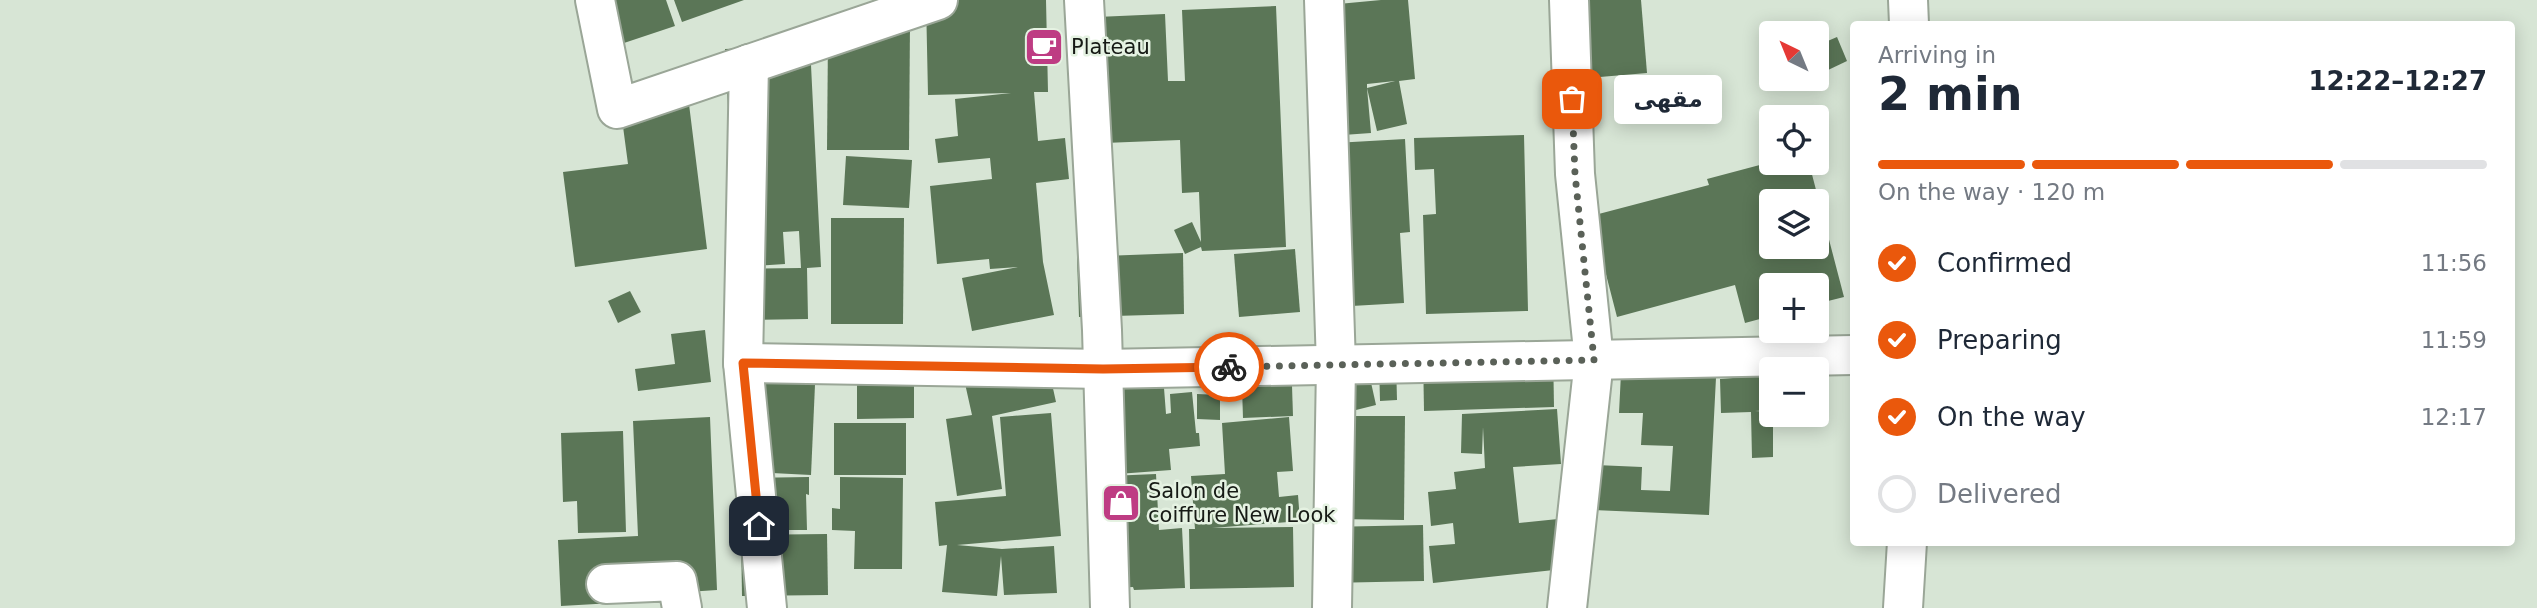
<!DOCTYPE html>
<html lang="en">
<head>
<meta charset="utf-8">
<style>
  body { margin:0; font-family:"DejaVu Sans","Noto Sans Arabic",sans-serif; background:#f2f2f3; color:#1f2937; height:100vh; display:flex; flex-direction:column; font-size:26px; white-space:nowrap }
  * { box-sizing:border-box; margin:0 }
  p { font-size:23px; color:#747a83 }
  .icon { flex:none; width:38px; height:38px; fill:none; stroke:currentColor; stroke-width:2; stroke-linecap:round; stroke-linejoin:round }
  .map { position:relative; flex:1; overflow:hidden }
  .details { position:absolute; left:1850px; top:21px; width:665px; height:525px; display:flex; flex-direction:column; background:#fff; border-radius:7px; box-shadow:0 4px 18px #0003 }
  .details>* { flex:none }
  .needle { width:46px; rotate:317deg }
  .tools { position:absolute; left:1759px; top:21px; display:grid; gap:14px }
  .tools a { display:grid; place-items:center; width:70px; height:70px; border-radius:7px; background:#fff; box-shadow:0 4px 18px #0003; font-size:35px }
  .pin { position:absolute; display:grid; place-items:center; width:60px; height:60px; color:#fff; margin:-30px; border-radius:14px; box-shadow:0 4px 10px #0006 }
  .courier { position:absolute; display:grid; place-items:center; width:70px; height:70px; margin:-35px; border:5px solid #ea580c; border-radius:50%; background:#fff; color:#222; box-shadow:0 2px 9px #0007 }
  .bubble { position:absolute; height:49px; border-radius:7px; background:#fff; box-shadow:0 4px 18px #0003; font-size:23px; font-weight:800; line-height:49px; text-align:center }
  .head em { font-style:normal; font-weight:800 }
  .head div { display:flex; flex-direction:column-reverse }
  .head { display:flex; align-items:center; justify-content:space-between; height:119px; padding:0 28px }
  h1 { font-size:46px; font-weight:800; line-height:52px }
  .bar { display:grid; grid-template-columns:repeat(4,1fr); gap:10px 7px; align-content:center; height:84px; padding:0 28px }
  .bar i { height:9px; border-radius:5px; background:#e0e1e3 }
  .bar .active { background:#ea580c }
  .bar p { grid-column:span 4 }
  ol { padding:0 28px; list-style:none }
  li { display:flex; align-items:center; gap:21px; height:77px }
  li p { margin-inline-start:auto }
  li .icon { padding:7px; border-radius:50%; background:#ea580c; color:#fff; stroke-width:4 }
  li:last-child { color:#747a83 }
  li i { width:38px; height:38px; border:4px solid #e0e1e3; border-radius:50% }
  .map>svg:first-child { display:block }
  .building { fill:#5b7657; fill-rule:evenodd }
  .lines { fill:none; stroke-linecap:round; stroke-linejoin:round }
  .minor-casing { stroke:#9aa697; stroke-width:42 }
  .tertiary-casing { stroke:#9aa697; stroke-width:42 }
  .minor { stroke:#fff; stroke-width:38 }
  .tertiary { stroke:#fff; stroke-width:38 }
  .done { stroke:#5a6158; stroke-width:7; stroke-dasharray:0 12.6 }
  .route { stroke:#ea580c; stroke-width:9 }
  .labels { text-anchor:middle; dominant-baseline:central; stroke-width:5; stroke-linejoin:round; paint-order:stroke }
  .poi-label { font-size:21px; fill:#161a15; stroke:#e5f2e2; text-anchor:start }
</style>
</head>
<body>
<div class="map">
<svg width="2537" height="608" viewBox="0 0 2537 608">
  <rect width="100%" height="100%" fill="#d7e5d5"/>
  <!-- building -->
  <g class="building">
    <path d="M596 0H666L675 26 612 47Z"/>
    <path d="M674 0H744L682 22Z"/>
    <path d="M926 0H1046L1048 92H1034L1038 141 1065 138 1069 179 1036 183 1043 262 1054 315 972 331 962 278 1018 267 990 269 989 259 937 264 930 186 992 179 990 158 938 163 935 139 958 136 955 99 1011 93 928 95Z"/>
    <path d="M1381 0H1408L1415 79 1399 81 1407 124 1377 131 1367 88 1371 133 1329 136 1317 6ZM1395 81 1367 88V84Z"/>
    <path d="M1582 0H1641L1647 73 1588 78Z"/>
    <path d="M1276 6 1286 247 1202 251 1201 247 1185 254 1174 230 1192 222 1201 242 1199 192 1182 193 1180 140 1079 144 1074 18 1165 14 1168 81H1185L1182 10Z"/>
    <path d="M910 22 909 150H827L828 36Z"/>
    <path d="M1837 37 1847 61 1826 71 1816 46Z"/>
    <path d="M810 45 821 267 807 268 808 319 739 320 738 269 801 268 799 231 783 232 785 264 736 267 725 49Z"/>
    <path d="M686 80 707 249 575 267 563 172 628 164 618 89Z"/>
    <path d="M1524 135 1528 311 1426 314 1423 215 1436 214 1434 169 1415 170 1414 138Z"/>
    <path d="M1405 139 1410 232 1400 233 1404 303 1334 307 1317 144Z"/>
    <path d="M846 156 912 160 909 208 843 205Z"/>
    <path d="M1771 162 1809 163 1844 297 1816 304V285H1771V316L1745 323 1735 285 1617 317 1591 216 1709 185 1707 179ZM1771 201H1816V247H1771Z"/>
    <path d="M831 218H904L903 324H831Z"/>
    <path d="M1295 249 1300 312 1239 317 1234 254Z"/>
    <path d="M1183 253 1184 314 1079 317 1077 257Z"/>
    <path d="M630 291 641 312 618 323 608 301Z"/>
    <path d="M705 330 711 382 638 391 635 369 675 364 671 334Z"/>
    <path d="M1744 346 1771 369V410L1755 411 1771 412 1773 415V457L1752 458 1751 412 1721 413 1720 379 1746 377Z"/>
    <path d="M1553 350 1554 407 1424 411 1423 353Z"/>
    <path d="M1045 352 1056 402 992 416 1002 489 957 496 946 419 972 415 962 370Z"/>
    <path d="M1622 353 1717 358 1709 515 1593 510 1596 465 1642 467 1641 490 1670 491 1673 446 1641 445 1643 413H1619Z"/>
    <path d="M1291 356 1293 416 1243 418 1241 357Z"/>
    <path d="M738 358 816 362 811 475 733 471Z"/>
    <path d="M1366 360 1376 405 1340 414Z"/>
    <path d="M914 361V418L857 419V362Z"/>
    <path d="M1162 362 1166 414 1171 413 1170 394 1192 392 1196 433H1199L1200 446 1169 449 1171 470 1091 476 1083 368Z"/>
    <path d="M1396 362 1397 400 1380 401 1379 363Z"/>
    <path d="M1197 394 1220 395V420L1197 419Z"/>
    <path d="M1557 409 1561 464 1513 467 1519 523 1558 519 1563 569 1433 583 1429 546 1455 544 1453 523 1431 526 1428 492 1456 489 1454 472 1485 468 1483 427 1482 454 1461 453 1462 414Z"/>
    <path d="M1051 413 1061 536 957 545 1002 549 1054 546 1057 593 1004 595 1001 556 997 596 942 592 947 545 939 546 935 502 1006 496 1000 417Z"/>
    <path d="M1334 416H1405L1404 520 1335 519Z"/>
    <path d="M710 417 717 590 687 592 648 601 561 606 558 540 638 536 633 421Z"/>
    <path d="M1289 417 1293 471 1277 472 1279 497 1298 495 1300 521 1212 528 1293 527 1294 587 1190 589 1189 529H1195L1191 476 1225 474 1222 423Z"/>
    <rect x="834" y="423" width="72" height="52"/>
    <path d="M623 431 626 532 578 533 577 501 563 502 561 433Z"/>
    <path d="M1156 474 1159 530 1182 528 1185 588 1134 590 1133 587 1092 589 1086 477Z"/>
    <path d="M809 477V495L806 494 807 530H748L747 478Z"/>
    <path d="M840 477 903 478 902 569H854L855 531 832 530V508L840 509Z"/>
    <path d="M1423 525 1424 581 1328 583 1327 527Z"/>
    <path d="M827 534 828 595 742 596 741 535Z"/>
  </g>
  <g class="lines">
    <!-- minor casing -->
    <g class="minor-casing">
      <g id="minor">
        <path d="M595 0 617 109 938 0"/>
        <path d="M1084 0 1102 330 1110 608"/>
        <path d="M1324 0 1336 365 1332 608"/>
        <path d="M749 64 743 363 767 608"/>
        <path d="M743 363 1103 369 1853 355"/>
        <path d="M606 584 677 581 682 608"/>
        <path d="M1567 608 1594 360 1575 174 1569 0"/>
      </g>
    </g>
    <!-- tertiary casing -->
    <g class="tertiary-casing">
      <g id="tertiary">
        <path d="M1908 0 1909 24"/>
        <path d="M1903 608 1907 542"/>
      </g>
    </g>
    <!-- minor -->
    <use href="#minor" class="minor"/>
    <!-- tertiary -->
    <use href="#tertiary" class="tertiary"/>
  </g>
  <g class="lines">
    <!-- done -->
    <path class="done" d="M1229 367 1594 360 1575 174 1572 99"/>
    <!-- route -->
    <path class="route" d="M759 526 743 363 1103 369 1229 367"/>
  </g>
  <!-- icons -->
  <defs>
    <g id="cafe-square" transform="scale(2.0125)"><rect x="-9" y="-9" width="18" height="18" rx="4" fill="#be3c83" stroke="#e5f2e2"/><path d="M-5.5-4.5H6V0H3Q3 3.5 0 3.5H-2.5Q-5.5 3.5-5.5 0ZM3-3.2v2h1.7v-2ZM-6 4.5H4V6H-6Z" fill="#fff"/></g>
    <g id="shop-square" transform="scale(2.0125)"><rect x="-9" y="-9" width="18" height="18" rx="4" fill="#be3c83" stroke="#e5f2e2"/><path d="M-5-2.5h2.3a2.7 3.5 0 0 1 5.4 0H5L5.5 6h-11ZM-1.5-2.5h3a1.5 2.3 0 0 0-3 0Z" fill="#fff"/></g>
  </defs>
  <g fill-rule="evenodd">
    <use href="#cafe-square" x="1044" y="47"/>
    <use href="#shop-square" x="1121" y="503"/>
  </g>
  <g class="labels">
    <!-- poi labels -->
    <g class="poi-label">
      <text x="1071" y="47">Plateau</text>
      <text x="1148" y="491">Salon de<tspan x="1148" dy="24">coiffure New Look</tspan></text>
    </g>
  </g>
</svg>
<div class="tools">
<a><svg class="needle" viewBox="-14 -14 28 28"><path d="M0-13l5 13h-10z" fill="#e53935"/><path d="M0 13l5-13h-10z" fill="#747a83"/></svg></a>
<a><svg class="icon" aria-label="locate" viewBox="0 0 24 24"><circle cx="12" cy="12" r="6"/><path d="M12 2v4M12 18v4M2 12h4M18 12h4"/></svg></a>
<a><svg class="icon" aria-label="layers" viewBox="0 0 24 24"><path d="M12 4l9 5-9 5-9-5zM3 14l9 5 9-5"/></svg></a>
<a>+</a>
<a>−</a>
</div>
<div class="pin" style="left:1572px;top:99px;background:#ea580c"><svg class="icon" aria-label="bag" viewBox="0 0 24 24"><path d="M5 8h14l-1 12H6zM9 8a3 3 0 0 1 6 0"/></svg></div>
<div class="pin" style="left:759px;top:526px;background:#1f2937"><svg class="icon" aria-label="home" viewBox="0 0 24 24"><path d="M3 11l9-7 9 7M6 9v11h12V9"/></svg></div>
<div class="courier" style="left:1229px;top:367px"><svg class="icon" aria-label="bike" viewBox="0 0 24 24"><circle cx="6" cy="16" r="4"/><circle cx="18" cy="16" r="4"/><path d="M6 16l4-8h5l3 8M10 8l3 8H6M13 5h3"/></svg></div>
<div class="bubble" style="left:1614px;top:75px;width:108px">مقهى</div>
<section class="details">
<div class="head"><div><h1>2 min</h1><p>Arriving in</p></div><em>12:22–12:27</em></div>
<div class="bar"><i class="active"></i><i class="active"></i><i class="active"></i><i></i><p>On the way · 120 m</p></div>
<ol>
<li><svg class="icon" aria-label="check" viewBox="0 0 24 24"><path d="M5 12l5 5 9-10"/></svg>Confirmed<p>11:56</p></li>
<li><svg class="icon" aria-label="check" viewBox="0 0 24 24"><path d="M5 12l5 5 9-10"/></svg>Preparing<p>11:59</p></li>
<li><svg class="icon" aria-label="check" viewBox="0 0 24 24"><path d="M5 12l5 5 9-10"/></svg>On the way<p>12:17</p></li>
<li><i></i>Delivered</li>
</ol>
</section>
</div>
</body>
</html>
